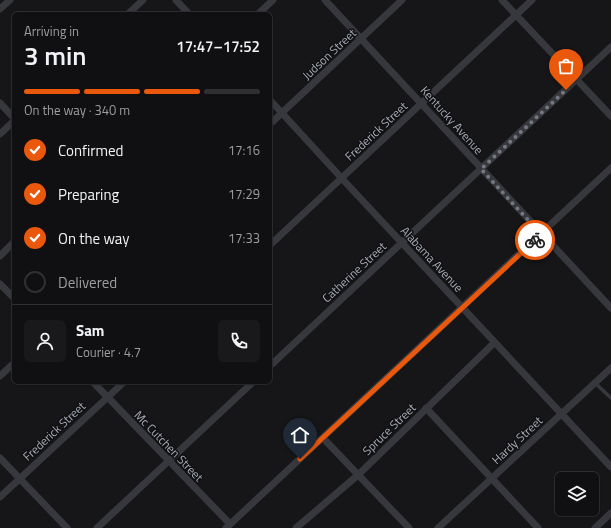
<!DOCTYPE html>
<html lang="en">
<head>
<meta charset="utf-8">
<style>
  body { margin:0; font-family:"Titillium Web",sans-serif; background:#19191b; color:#f1f3f6; height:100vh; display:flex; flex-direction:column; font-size:15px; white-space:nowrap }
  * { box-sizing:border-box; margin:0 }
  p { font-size:13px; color:#9c9d9f }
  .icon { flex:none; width:22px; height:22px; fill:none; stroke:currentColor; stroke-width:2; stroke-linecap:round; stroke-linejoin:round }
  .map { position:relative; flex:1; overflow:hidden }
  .details { position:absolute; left:12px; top:12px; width:260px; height:372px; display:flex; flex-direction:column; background:#101012; border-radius:6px; box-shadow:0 1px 3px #0004,0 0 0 1px #303032 }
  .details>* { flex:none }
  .controls { position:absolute; left:555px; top:472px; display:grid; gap:8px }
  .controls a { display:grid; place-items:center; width:44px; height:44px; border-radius:6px; background:#101012; box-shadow:0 1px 3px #0004,0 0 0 1px #303032; font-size:20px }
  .pin { position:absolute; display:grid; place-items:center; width:34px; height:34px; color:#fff; margin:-41px -17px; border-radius:50% 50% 50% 0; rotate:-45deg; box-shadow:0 0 4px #0007 }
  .pin .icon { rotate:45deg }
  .courier { position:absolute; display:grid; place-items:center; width:40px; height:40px; margin:-20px; border:3px solid #ea580c; border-radius:50%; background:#fff; color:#222; box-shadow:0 1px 5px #0007 }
  .head em { font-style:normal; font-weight:600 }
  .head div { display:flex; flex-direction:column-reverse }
  .head { display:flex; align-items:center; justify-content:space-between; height:68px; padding:0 12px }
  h1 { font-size:26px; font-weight:600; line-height:30px }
  .bar { display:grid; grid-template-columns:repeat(4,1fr); gap:6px 4px; align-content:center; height:48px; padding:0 12px }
  .bar i { height:5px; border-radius:3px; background:#303032 }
  .bar .selected { background:#ea580c }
  .bar p { grid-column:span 4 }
  .line { display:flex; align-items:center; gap:10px; padding:0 12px; border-top:1px solid #303032 }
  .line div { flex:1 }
  .round { display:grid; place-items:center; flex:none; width:42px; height:42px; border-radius:6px; background:#19191b }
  ol { padding:0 12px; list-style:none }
  li { display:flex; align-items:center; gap:12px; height:44px }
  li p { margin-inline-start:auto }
  li .icon { padding:4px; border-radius:50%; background:#ea580c; color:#fff; stroke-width:4 }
  li:last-child { color:#9c9d9f }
  li i { width:22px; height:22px; border:2px solid #303032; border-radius:50% }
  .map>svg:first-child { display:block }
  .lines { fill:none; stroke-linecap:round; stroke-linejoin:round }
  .service { stroke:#37383d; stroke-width:3.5 }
  .minor { stroke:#37383d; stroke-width:7 }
  .done { stroke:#757880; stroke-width:4; stroke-dasharray:0 7.2 }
  .route { stroke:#ea580c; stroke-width:5 }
  .labels { text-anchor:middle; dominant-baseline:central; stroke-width:3; stroke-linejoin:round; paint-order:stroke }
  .street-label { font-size:12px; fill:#a8adb8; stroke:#111113 }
</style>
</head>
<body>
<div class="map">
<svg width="611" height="528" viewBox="0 0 611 528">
  <rect width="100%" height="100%" fill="#161618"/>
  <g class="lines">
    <!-- service -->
    <path class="service" d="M595 383 611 398"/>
    <!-- minor -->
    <g class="minor">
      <path d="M176 0 189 14"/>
      <path d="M325 0 611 308"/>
      <path d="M502 0 611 116"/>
      <path d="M0 9 10 0"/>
      <path d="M128 14 143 0"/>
      <path d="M258 14 273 0"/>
      <path d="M270 100 347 184 611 467"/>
      <path d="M0 103 14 118"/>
      <path d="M270 124 402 0"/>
      <path d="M0 134 14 121"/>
      <path d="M270 245 532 0"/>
      <path d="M0 256 14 242"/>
      <path d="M0 284 14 298"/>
      <path d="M270 366 611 47"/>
      <path d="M0 376 14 363"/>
      <path d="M93 382 230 524"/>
      <path d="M426 408 538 528"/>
      <path d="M323 438 409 528"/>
      <path d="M0 458 67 528"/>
      <path d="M0 497 124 382"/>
      <path d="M97 528 253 382"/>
      <path d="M226 528 611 168"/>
      <path d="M296 528 358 475 494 343"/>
      <path d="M438 528 611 368"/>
      <path d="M595 528 611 513"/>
    </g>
  </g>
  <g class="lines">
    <!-- done -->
    <path class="done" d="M535 240 541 234 481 169 566 90"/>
    <!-- route -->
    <path class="route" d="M300 459 535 240"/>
  </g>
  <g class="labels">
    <!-- street labels -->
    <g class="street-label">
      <text transform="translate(329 54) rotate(-43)">Judson Street</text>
      <text transform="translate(452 120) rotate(48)">Kentucky Avenue</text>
      <text transform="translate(376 131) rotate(-43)">Frederick Street</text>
      <text transform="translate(432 259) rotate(47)">Alabama Avenue</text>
      <text transform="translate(354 272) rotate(-43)">Catherine Street</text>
      <text transform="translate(389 429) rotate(-44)">Spruce Street</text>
      <text transform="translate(54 431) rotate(-43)">Frederick Street</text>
      <text transform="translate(517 440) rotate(-43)">Hardy Street</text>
      <text transform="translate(169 446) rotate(46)">Mc Cutchen Street</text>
    </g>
  </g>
</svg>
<div class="controls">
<a><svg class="icon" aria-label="layers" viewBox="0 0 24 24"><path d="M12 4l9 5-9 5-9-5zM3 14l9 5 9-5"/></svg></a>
</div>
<div class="pin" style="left:566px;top:90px;background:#ea580c"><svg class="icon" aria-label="bag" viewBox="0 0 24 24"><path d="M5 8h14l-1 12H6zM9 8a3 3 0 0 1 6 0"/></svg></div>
<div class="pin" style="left:300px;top:459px;background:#1f2937"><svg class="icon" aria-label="home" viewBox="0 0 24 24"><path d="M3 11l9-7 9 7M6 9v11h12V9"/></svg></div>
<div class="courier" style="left:535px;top:240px"><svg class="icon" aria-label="bike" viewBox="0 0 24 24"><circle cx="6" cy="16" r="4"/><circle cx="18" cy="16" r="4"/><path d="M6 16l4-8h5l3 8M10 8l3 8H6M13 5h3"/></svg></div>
<section class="details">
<div class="head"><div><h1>3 min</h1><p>Arriving in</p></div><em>17:47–17:52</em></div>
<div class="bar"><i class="selected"></i><i class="selected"></i><i class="selected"></i><i></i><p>On the way · 340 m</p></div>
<ol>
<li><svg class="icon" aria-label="check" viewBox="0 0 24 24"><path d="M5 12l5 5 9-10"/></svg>Confirmed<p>17:16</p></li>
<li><svg class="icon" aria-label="check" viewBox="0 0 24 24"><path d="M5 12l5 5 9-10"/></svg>Preparing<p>17:29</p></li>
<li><svg class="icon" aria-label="check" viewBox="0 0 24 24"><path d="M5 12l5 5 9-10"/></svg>On the way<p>17:33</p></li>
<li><i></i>Delivered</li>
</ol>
<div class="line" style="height:72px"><a class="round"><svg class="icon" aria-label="person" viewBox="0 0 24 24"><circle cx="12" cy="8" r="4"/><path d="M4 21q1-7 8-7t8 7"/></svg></a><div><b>Sam</b><p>Courier · 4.7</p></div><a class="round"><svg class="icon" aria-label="phone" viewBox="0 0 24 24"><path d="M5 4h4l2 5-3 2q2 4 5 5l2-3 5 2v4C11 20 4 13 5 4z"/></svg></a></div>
</section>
</div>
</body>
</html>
